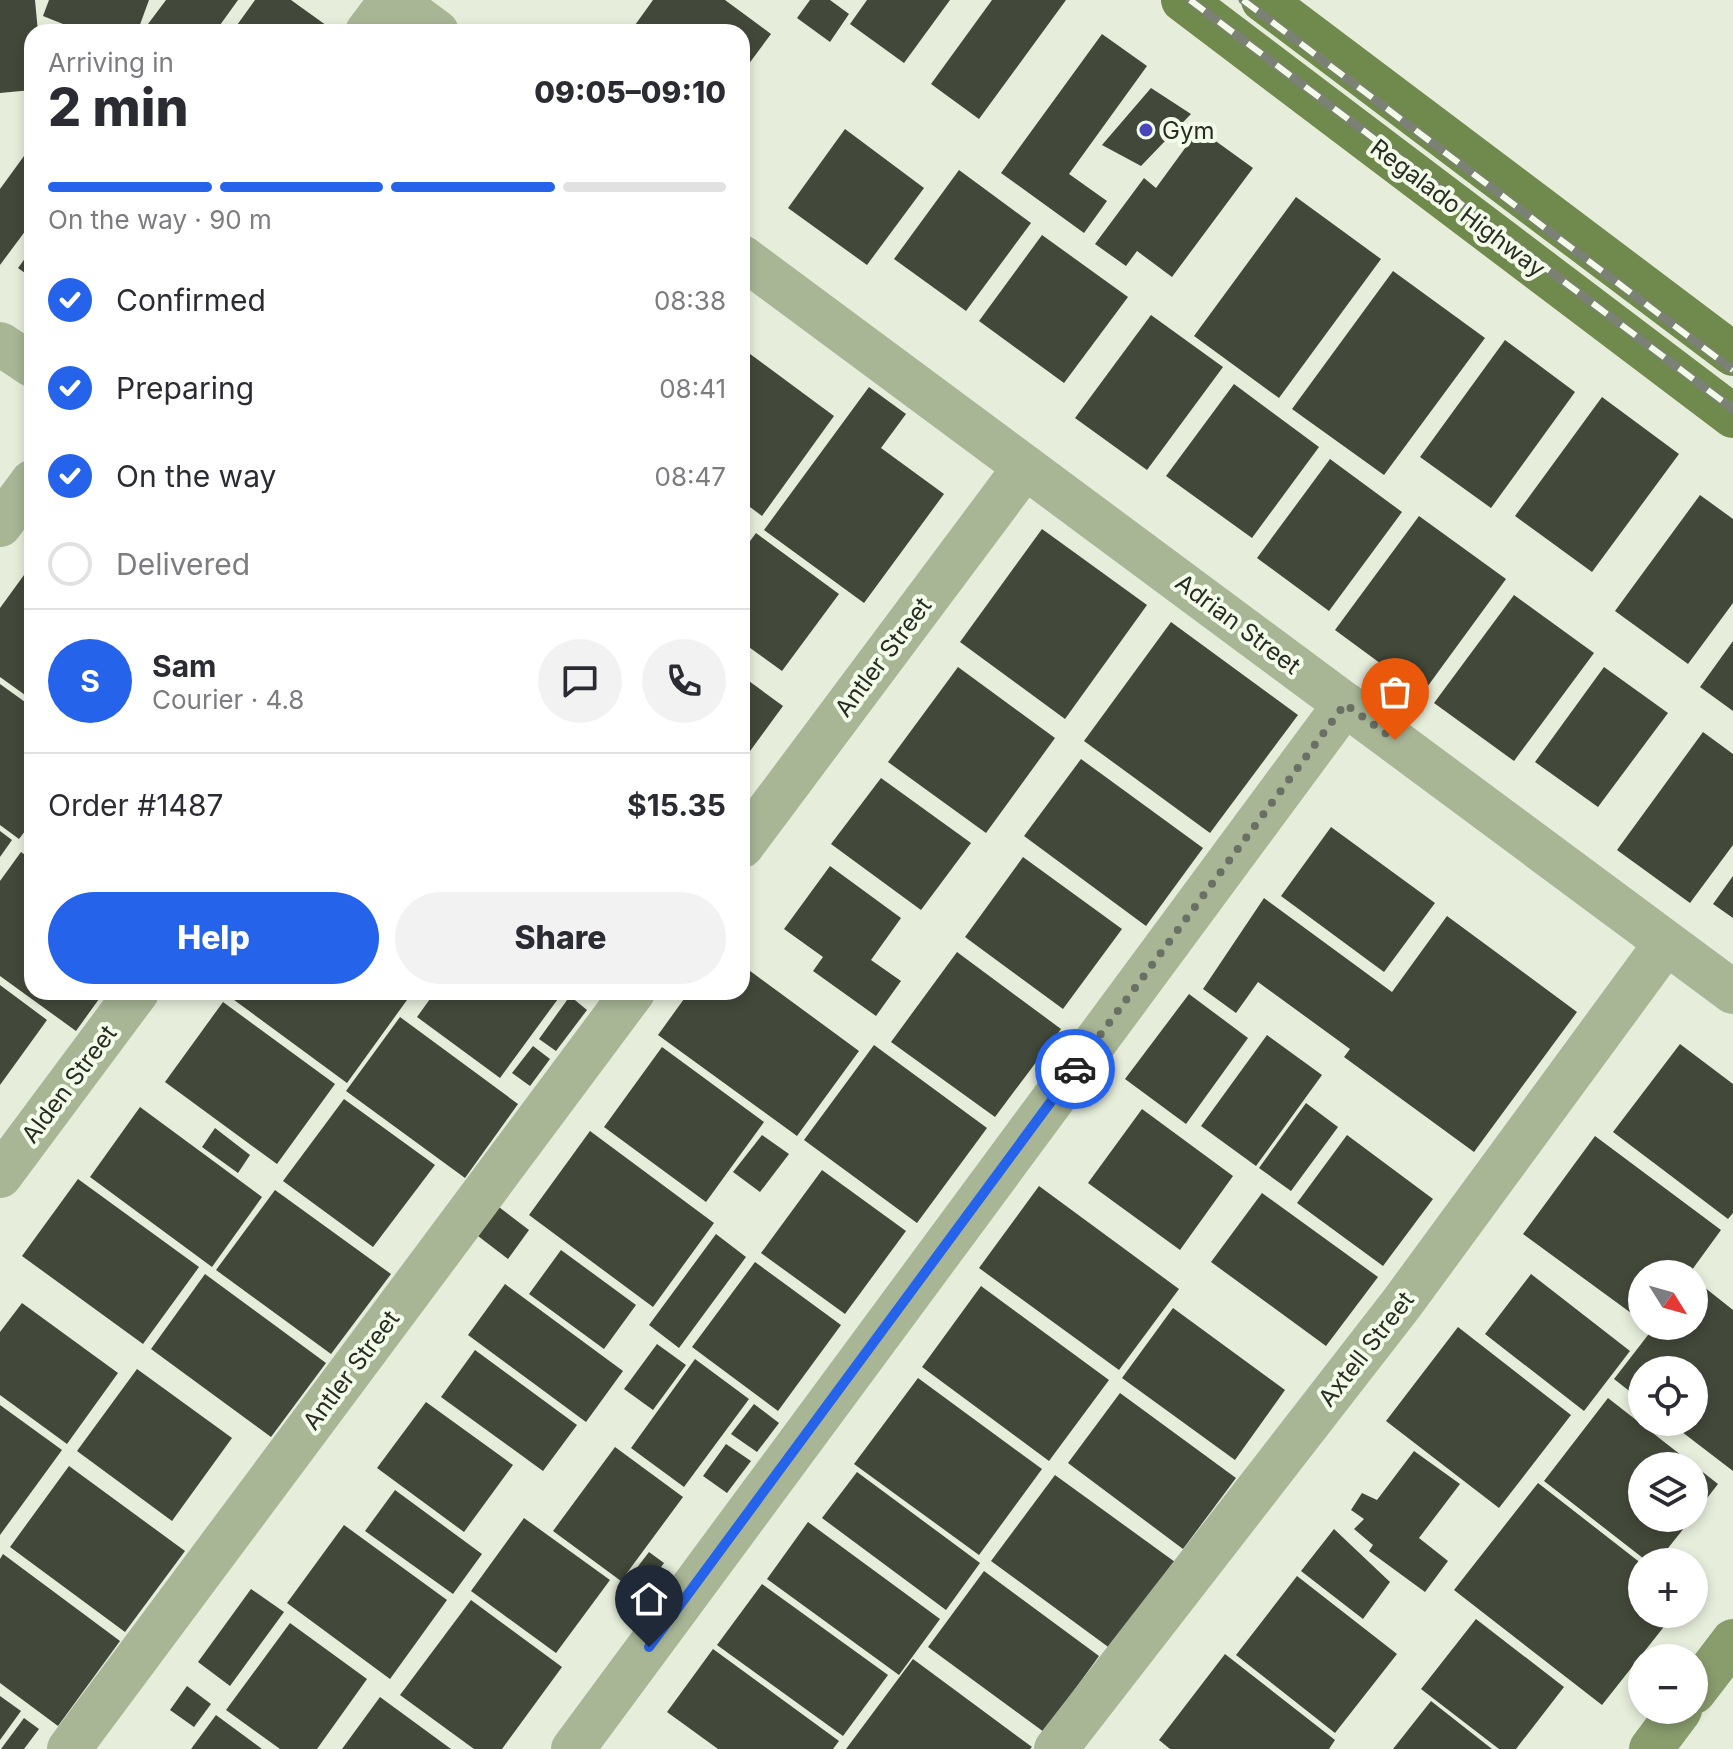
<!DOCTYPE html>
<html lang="en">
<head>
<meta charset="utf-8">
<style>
  body { margin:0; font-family:Inter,sans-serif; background:#f2f2f3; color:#2b2b33; height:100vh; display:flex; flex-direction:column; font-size:30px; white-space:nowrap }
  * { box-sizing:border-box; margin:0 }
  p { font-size:26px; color:#7c7c81 }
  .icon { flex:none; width:44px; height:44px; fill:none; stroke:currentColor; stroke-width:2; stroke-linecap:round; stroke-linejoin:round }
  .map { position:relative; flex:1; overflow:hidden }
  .details { position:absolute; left:24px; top:24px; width:726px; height:976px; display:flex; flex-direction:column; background:#fff; border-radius:24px; box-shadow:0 4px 12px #0003 }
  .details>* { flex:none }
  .needle { width:52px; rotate:127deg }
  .buttons { position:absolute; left:1628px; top:1260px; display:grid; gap:16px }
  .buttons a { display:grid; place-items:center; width:80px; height:80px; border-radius:50%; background:#fff; box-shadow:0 4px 12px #0003; font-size:40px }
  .pin { position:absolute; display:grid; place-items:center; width:68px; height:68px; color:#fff; margin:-82px -34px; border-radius:50% 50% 50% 0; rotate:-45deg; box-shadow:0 0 8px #0007 }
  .pin .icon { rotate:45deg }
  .courier { position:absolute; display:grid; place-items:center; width:80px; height:80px; margin:-40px; border:6px solid #2563eb; border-radius:50%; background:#fff; color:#222; box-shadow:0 2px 10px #0007 }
  .overview em { font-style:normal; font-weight:800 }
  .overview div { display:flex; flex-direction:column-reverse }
  .overview { display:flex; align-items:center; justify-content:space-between; height:136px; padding:0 24px }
  h1 { font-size:52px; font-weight:800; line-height:60px }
  .bar { display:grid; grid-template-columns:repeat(4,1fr); gap:12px 8px; align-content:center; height:96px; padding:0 24px }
  .bar i { height:10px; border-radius:6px; background:#e1e1e2 }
  .bar .on { background:#2563eb }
  .bar p { grid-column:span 4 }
  .line { display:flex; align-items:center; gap:20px; padding:0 24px; border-top:2px solid #e1e1e2 }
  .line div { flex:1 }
  .round { display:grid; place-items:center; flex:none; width:84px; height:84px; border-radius:42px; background:#f2f2f3 }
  ol { padding:0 24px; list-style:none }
  li { display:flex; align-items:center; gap:24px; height:88px }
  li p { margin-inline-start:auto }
  li .icon { padding:8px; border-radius:50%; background:#2563eb; color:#fff; stroke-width:4 }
  li:last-child { color:#7c7c81 }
  li i { width:44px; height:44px; border:4px solid #e1e1e2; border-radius:50% }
  .button { display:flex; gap:16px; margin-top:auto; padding:16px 24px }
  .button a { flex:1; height:92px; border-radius:48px; background:#2563eb; color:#fff; font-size:32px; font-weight:800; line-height:92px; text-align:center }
  .button a+a { background:#f2f2f3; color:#2b2b33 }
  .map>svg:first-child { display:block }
  .building { fill:#42493a }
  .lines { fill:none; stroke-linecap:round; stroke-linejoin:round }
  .street { stroke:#a8b696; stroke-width:44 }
  .secondary { stroke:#889c6c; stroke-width:44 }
  .primary { stroke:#708a4d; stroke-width:44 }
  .rail-casing { stroke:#7c8175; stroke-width:9 }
  .rail { stroke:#f3fce8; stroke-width:6; stroke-dasharray:18; stroke-linecap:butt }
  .done { stroke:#6b7065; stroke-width:8; stroke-dasharray:0 14.4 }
  .route { stroke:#2563eb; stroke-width:10 }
  .poi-dot { fill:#4946bc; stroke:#f3fce8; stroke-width:3 }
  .labels { text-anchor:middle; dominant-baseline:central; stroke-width:8; stroke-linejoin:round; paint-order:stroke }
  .poi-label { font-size:24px; fill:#292c25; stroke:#f3fce8; text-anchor:start }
  .street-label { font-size:24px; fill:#292c25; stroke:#f3fce8 }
</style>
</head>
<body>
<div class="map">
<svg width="1733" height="1749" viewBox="0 0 1733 1749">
  <rect width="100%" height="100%" fill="#e6eedb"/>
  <!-- building -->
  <g class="building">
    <path d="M0 0H35L38 32H32V90L0 93Z"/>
    <path d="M49 0H149L138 30 126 26 124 32H83L43 16Z"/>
    <path d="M166 0H238L215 32H142Z"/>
    <path d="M255 0H291L330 28 327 32H232Z"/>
    <path d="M653 0H725L771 34 742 73V32H630Z"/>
    <path d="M810 0H830L849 14 830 42 797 18Z"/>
    <path d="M867 0H950L904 63 850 24Z"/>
    <path d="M992 0H1066L979 119 931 84Z"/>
    <path d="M1102 34 1147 66 1069 174 1107 201 1084 233 1001 173Z"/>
    <path d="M1151 88 1191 114 1141 166 1102 145Z"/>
    <path d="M845 129 924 188 867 265 788 208Z"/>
    <path d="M1199 129 1253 168 1172 277 1137 251 1126 266 1095 244 1144 178 1156 188Z"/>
    <path d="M32 145V222L0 265V189Z"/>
    <path d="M959 170 1031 223 966 311 894 259Z"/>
    <path d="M1296 197 1381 259 1279 398 1194 336Z"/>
    <path d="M1042 235 1128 297 1064 383 979 321Z"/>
    <path d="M32 249V278L18 268Z"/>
    <path d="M1393 271 1485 338 1384 475 1292 409Z"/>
    <path d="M1151 315 1223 367 1147 470 1075 418Z"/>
    <path d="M1505 340 1575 392 1491 508 1420 457Z"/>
    <path d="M742 348 834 416 762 516 742 501Z"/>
    <path d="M1234 384 1319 447 1252 538 1166 476Z"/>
    <path d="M869 387 906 414 881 448 944 494 864 603 764 530Z"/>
    <path d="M1602 397 1679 454 1592 572 1515 516Z"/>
    <path d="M1330 459 1402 512 1329 611 1257 558Z"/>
    <path d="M1700 495 1733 519V603L1688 664 1615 611Z"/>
    <path d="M1419 516 1506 579 1422 694 1335 630Z"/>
    <path d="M1042 529 1147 605 1065 719 960 642Z"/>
    <path d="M756 533 839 594 782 671 742 642V552Z"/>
    <path d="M32 564V700L0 677V608Z"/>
    <path d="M1514 595 1594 653 1514 761 1434 703Z"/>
    <path d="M1171 622 1298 715 1210 833 1084 741Z"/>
    <path d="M1733 641V711L1700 687Z"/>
    <path d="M958 667 1055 738 986 833 888 762Z"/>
    <path d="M1604 667 1668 713 1598 807 1535 762Z"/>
    <path d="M742 676 783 706 742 762Z"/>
    <path d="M0 684 32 707V822L19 839 0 825Z"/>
    <path d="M1703 732 1733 754V845L1690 903 1617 850Z"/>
    <path d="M1081 759 1203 848 1146 926 1024 836Z"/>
    <path d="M881 778 971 843 921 910 831 844Z"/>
    <path d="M1331 827 1435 903 1384 972 1281 896Z"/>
    <path d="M0 831 12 840 0 857Z"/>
    <path d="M21 852 32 860V992H104L76 1031 0 976V881Z"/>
    <path d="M1023 857 1122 929 1063 1009 965 937Z"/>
    <path d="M830 866 901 918 871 960 901 981 876 1016 813 971 823 957 784 929Z"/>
    <path d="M1733 876V918L1713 904Z"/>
    <path d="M1264 898 1392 992 1447 916 1577 1012 1474 1152 1344 1057 1350 1049 1258 982 1236 1013 1203 989Z"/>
    <path d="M957 952 1061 1029 995 1117 891 1042Z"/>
    <path d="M742 965 859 1051 797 1136 658 1035 689 992H742Z"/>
    <path d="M0 985 47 1020 0 1085Z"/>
    <path d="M234 992H397L407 1000 347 1083 230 997Z"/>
    <path d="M435 992H563L500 1078 417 1017Z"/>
    <path d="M1189 994 1248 1038 1186 1124 1125 1079Z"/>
    <path d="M570 996 587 1010 556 1051 539 1039Z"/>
    <path d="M223 1002 335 1084 277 1164 165 1082Z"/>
    <path d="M400 1017 518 1104 465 1178 346 1091Z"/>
    <path d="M1267 1035 1322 1075 1256 1166 1201 1126Z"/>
    <path d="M1680 1044 1733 1084V1213L1728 1219 1613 1132Z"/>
    <path d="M874 1045 987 1128 917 1223 804 1140Z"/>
    <path d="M533 1046 550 1059 530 1086 512 1073Z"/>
    <path d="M662 1047 764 1122 706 1202 604 1127Z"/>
    <path d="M344 1099 435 1165 373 1247 283 1181Z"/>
    <path d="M1306 1103 1338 1127 1291 1191 1259 1168Z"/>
    <path d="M140 1107 262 1197 212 1267 90 1177Z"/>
    <path d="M1142 1109 1233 1176 1180 1250 1088 1183Z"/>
    <path d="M215 1128 250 1155 238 1173 202 1147Z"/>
    <path d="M590 1131 714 1223 653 1307 529 1215Z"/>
    <path d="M762 1135 789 1154 760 1192 733 1172Z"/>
    <path d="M1347 1135 1433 1199 1383 1266 1297 1203Z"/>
    <path d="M1595 1136 1721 1230 1689 1274H1642V1321L1523 1234Z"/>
    <path d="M822 1170 906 1231 845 1314 761 1253Z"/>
    <path d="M78 1179 199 1267 143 1344 22 1256Z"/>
    <path d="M1039 1186 1179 1289 1119 1370 979 1268Z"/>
    <path d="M275 1190 391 1274 331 1354 216 1270Z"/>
    <path d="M1262 1193 1378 1277 1326 1346 1211 1262Z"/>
    <path d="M499 1207 529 1230 508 1259 478 1236Z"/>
    <path d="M716 1234 746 1257 679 1348 649 1325Z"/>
    <path d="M561 1250 636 1305 604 1349 529 1294Z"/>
    <path d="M755 1262 841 1325 778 1411 692 1347Z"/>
    <path d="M205 1274 326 1363 271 1437 151 1349Z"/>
    <path d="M1531 1274 1630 1351 1584 1411 1485 1334Z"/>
    <path d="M1694 1279 1733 1310V1471L1669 1422H1694V1370H1642V1401L1614 1379 1655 1326H1694Z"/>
    <path d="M505 1284 623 1371 586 1422 468 1335Z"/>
    <path d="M981 1286 1109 1380 1049 1461 922 1367Z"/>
    <path d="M22 1303 118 1373 67 1444 0 1395V1332Z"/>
    <path d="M1173 1308 1285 1390 1235 1460 1122 1378Z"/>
    <path d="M1458 1327 1571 1415 1499 1508 1386 1421Z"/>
    <path d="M657 1344 686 1365 653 1410 624 1389Z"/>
    <path d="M475 1350 577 1425 543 1471 441 1397Z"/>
    <path d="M695 1359 749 1399 684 1487 631 1448Z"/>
    <path d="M137 1369 232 1438 172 1521 77 1451Z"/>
    <path d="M918 1378 1042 1469 979 1555 854 1464Z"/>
    <path d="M1120 1393 1236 1478 1183 1549 1068 1463Z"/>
    <path d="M1608 1398 1718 1484 1694 1515V1466H1642V1518H1692L1657 1562H1648L1544 1481Z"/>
    <path d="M426 1402 513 1465 464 1532 377 1468Z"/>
    <path d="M754 1404 779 1423 757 1452 731 1434Z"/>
    <path d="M0 1405 62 1450 0 1535Z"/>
    <path d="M726 1444 751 1461 727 1493 703 1476Z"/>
    <path d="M615 1447 683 1497 621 1581 553 1531Z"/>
    <path d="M1414 1451 1460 1484 1419 1538 1448 1561 1425 1592 1369 1551 1373 1545 1354 1529 1364 1519 1351 1510 1362 1493 1377 1500Z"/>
    <path d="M69 1466 185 1551 125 1632 10 1547Z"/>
    <path d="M857 1472 980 1563 946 1610 822 1518Z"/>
    <path d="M1055 1475 1175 1562 1111 1649 991 1561Z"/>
    <path d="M1538 1483 1642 1564V1614H1674L1602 1705 1454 1590Z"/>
    <path d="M395 1490 482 1554 453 1594 365 1531Z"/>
    <path d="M524 1518 610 1580 556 1653 471 1591Z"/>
    <path d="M808 1522 940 1619 899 1675 767 1579Z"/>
    <path d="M344 1525 447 1600 390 1679 287 1603Z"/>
    <path d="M1334 1529 1390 1582 1363 1619 1301 1571Z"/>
    <path d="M649 1552 664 1563 639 1598 623 1586Z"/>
    <path d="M3 1554 120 1641 58 1726 0 1683V1559Z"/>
    <path d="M984 1571 1099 1656 1044 1732 928 1647Z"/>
    <path d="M1297 1576 1397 1654 1335 1733 1236 1655Z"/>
    <path d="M762 1584 888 1675 843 1736 717 1645Z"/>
    <path d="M251 1589 284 1612 230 1686 198 1662Z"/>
    <path d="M471 1600 562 1667 502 1749H474L400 1695Z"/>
    <path d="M1476 1619 1564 1687 1516 1749H1499L1421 1689Z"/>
    <path d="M290 1623 367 1679 317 1749H280L226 1710Z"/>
    <path d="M713 1649 839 1741 833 1749H718L667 1712Z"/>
    <path d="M1225 1654 1335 1740 1329 1749H1170L1159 1740Z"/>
    <path d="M913 1659 1032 1747 1030 1749H846Z"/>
    <path d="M187 1686 211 1704 194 1727 170 1710Z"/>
    <path d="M0 1696 21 1711 0 1740Z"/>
    <path d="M380 1697 451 1749H342Z"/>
    <path d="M1431 1701 1492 1749H1393Z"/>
    <path d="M216 1715 262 1749H191Z"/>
    <path d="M24 1718 39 1729 24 1749H1Z"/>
  </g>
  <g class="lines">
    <!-- street -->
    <g class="street">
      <path d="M394 0 437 32"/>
      <path d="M367 32 391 0"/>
      <path d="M742 257 1733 992"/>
      <path d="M0 344 32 365"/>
      <path d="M0 525 32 482"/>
      <path d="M742 846 1025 467"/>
      <path d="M0 1176 137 992"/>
      <path d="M69 1749 633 992"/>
      <path d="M573 1749 1345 704"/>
      <path d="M1056 1749 1402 1303 1666 943"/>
    </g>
    <!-- secondary -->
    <g class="secondary">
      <path d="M1694 1692 1733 1641"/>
      <path d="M1651 1749 1680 1710"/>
    </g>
    <!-- primary -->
    <g class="primary">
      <path d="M1183 0 1733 416"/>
      <path d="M1263 0 1733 354"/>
    </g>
    <!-- rail casing -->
    <g class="rail-casing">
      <g id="rail">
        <path d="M1190 0 1733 409"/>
        <path d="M1243 0 1733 370"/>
      </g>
    </g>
    <!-- rail -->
    <use href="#rail" class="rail"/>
  </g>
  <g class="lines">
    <!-- done -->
    <path class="done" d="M1075 1069 1345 704 1395 740"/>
    <!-- route -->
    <path class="route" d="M649 1647 1075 1069"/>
  </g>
  <!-- markers -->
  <circle class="poi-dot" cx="1146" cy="130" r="8"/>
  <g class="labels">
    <!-- poi labels -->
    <g class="poi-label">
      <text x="1162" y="130">Gym</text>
    </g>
    <!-- street labels -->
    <g class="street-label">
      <text transform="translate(1458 208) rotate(37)">Regalado Highway</text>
      <text transform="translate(1238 624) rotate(37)">Adrian Street</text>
      <text transform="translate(883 657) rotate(-53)">Antler Street</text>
      <text transform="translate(69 1084) rotate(-53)">Alden Street</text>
      <text transform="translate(1366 1349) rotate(-52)">Axtell Street</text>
      <text transform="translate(351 1370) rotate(-53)">Antler Street</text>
    </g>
  </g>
</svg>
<div class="buttons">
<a><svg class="needle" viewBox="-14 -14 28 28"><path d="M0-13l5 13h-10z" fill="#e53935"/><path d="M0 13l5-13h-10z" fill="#7c7c81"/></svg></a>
<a><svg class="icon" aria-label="locate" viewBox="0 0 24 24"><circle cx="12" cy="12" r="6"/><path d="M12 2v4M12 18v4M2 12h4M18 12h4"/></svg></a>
<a><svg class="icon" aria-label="layers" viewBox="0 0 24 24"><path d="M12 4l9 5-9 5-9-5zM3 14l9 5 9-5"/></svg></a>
<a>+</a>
<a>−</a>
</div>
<div class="pin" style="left:1395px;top:740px;background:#ea580c"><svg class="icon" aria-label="bag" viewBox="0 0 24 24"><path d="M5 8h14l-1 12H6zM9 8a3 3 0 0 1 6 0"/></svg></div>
<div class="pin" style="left:649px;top:1647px;background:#1f2937"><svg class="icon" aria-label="home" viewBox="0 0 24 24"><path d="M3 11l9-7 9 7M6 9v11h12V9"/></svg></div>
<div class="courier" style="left:1075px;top:1069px"><svg class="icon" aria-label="car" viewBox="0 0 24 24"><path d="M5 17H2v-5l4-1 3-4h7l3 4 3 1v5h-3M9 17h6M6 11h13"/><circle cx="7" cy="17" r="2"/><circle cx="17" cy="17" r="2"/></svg></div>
<section class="details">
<div class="overview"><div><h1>2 min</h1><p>Arriving in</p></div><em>09:05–09:10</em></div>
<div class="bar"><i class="on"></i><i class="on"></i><i class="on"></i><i></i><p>On the way · 90 m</p></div>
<ol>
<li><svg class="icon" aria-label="check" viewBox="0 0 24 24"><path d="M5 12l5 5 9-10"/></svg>Confirmed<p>08:38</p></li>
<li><svg class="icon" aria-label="check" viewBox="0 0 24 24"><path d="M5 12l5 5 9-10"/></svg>Preparing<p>08:41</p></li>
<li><svg class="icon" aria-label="check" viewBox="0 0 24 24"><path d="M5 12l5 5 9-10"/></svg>On the way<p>08:47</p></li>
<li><i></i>Delivered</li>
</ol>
<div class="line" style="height:144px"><b class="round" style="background:#2563eb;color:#fff">S</b><div><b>Sam</b><p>Courier · 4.8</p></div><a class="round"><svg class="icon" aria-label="chat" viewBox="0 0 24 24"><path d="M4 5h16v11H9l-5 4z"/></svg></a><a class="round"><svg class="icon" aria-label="phone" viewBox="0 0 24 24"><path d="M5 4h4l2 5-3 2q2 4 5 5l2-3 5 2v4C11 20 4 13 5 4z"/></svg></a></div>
<div class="line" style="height:104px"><div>Order #1487</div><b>$15.35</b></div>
<div class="button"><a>Help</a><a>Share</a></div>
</section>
</div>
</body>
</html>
